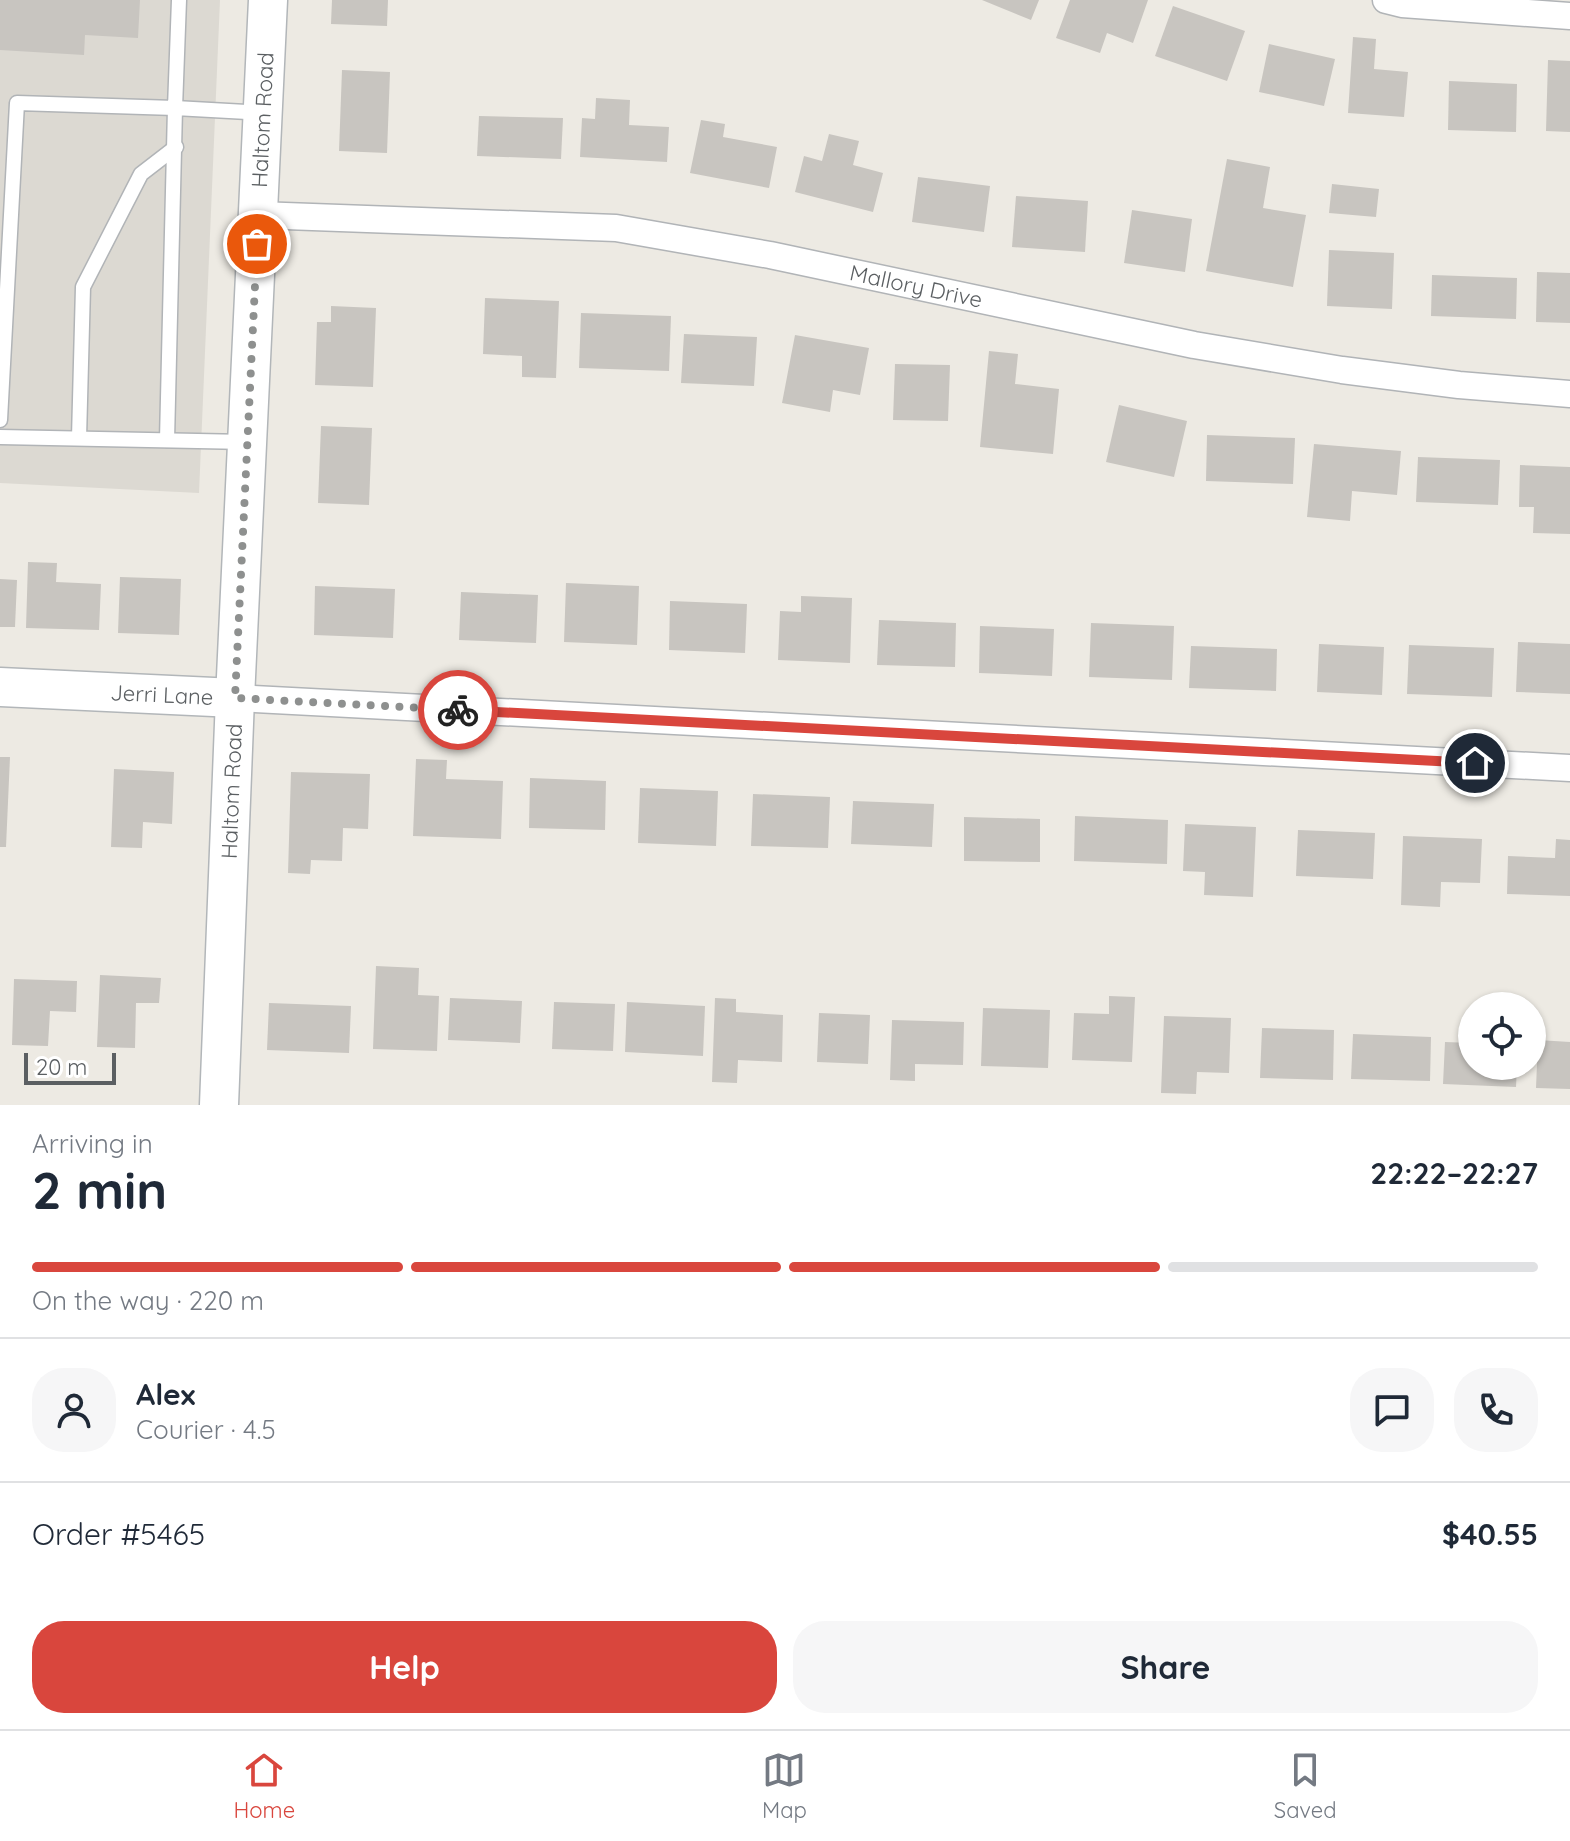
<!DOCTYPE html>
<html lang="en">
<head>
<meta charset="utf-8">
<style>
  body { margin:0; font-family:Quicksand,sans-serif; background:#f6f6f7; color:#1f2937; height:100vh; display:flex; flex-direction:column; font-size:30px; white-space:nowrap }
  * { box-sizing:border-box; margin:0 }
  p { font-size:26px; color:#747a83 }
  .icon { flex:none; width:44px; height:44px; fill:none; stroke:currentColor; stroke-width:2; stroke-linecap:round; stroke-linejoin:round }
  .map { position:relative; height:1105px; overflow:hidden }
  .details { display:flex; flex-direction:column; background:#fff; flex:1 }
  .details>* { flex:none }
  .controls { position:absolute; left:1458px; top:992px; display:grid; gap:16px }
  .controls a { display:grid; place-items:center; width:88px; height:88px; border-radius:50%; background:#fff; box-shadow:0 2px 6px #0004; font-size:40px }
  .scale { position:absolute; left:24px; bottom:20px; width:92px; box-sizing:border-box; padding-left:8px; border:4px solid #5b5f62; border-top:0; font-size:22px; line-height:28px; white-space:nowrap; color:#5b5f62; -webkit-text-stroke:6px #fff; paint-order:stroke }
  .pin { position:absolute; display:grid; place-items:center; width:68px; height:68px; color:#fff; margin:-34px; border:4px solid #fff; border-radius:50%; box-shadow:0 2px 8px #0007 }
  .courier { position:absolute; display:grid; place-items:center; width:80px; height:80px; margin:-40px; border:6px solid #d9463d; border-radius:50%; background:#fff; color:#222; box-shadow:0 2px 10px #0007 }
  .head em { font-style:normal; font-weight:700 }
  .head div { display:flex; flex-direction:column-reverse }
  .head { display:flex; align-items:center; justify-content:space-between; height:136px; padding:0 32px }
  h1 { font-size:52px; font-weight:700; line-height:60px }
  .bar { display:grid; grid-template-columns:repeat(4,1fr); gap:12px 8px; align-content:center; height:96px; padding:0 32px }
  .bar i { height:10px; border-radius:6px; background:#e0e1e3 }
  .bar .active { background:#d9463d }
  .bar p { grid-column:span 4 }
  .line { display:flex; align-items:center; gap:20px; padding:0 32px; border-top:2px solid #e0e1e3 }
  .line div { flex:1 }
  .round { display:grid; place-items:center; flex:none; width:84px; height:84px; border-radius:32px; background:#f6f6f7 }
  .primary-button { display:flex; gap:16px; margin-top:auto; padding:16px 32px }
  .primary-button a { flex:1; height:92px; border-radius:32px; background:#d9463d; color:#fff; font-size:32px; font-weight:700; line-height:92px; text-align:center }
  .primary-button a+a { background:#f6f6f7; color:#1f2937 }
  .dock { display:flex; justify-content:space-around; align-items:center; height:112px; border-top:2px solid #e0e1e3; background:#fff; font-size:22px; color:#747a83 }
  .dock a { display:grid; justify-items:center; gap:4px }
  .dock .active { color:#d9463d }
  .map>svg:first-child { display:block }
  .education { fill:#dcd9d2 }
  .building { fill:#c8c5c0 }
  .lines { fill:none; stroke-linecap:round; stroke-linejoin:round }
  .lane-casing { stroke:#b1b4b7; stroke-width:17 }
  .street-casing { stroke:#b1b4b7; stroke-width:29 }
  .secondary-casing { stroke:#b2b6b9; stroke-width:41 }
  .lane { stroke:#fff; stroke-width:14 }
  .street { stroke:#fff; stroke-width:26 }
  .secondary { stroke:#fff; stroke-width:38 }
  .done { stroke:#8e908f; stroke-width:8; stroke-dasharray:0 14.4 }
  .route { stroke:#d9463d; stroke-width:10 }
  .labels { text-anchor:middle; dominant-baseline:central; stroke-width:6; stroke-linejoin:round; paint-order:stroke }
  .street-label { font-size:22px; fill:#5b5f62; stroke:#fff }
</style>
</head>
<body>
<div class="map">
<svg width="1570" height="1105" viewBox="0 0 1570 1105">
  <rect width="100%" height="100%" fill="#edeae3"/>
  <!-- education -->
  <path class="education" d="M0 0H220L199 493 0 483Z"/>
  <!-- building -->
  <g class="building">
    <path d="M0 0H140L138 38 85 35 84 55 0 50Z"/>
    <path d="M332 0H388L387 26 331 24Z"/>
    <path d="M982 0H1039L1031 20Z"/>
    <path d="M1070 0H1148L1133 43 1107 33 1100 53 1056 38Z"/>
    <path d="M1173 6 1245 31 1227 81 1155 56Z"/>
    <path d="M1353 37 1376 39 1374 69 1408 72 1404 117 1348 113Z"/>
    <path d="M1269 44 1335 59 1324 106 1259 92Z"/>
    <path d="M1548 60 1570 61V132L1546 131Z"/>
    <path d="M342 70 390 72 387 153 339 151Z"/>
    <path d="M1449 81 1517 84 1516 132 1448 130Z"/>
    <path d="M596 98 630 100 629 125 669 127 667 162 580 157 582 118 595 119Z"/>
    <path d="M479 116 563 118 561 159 477 156Z"/>
    <path d="M701 120 725 124 723 137 777 147 769 188 690 173Z"/>
    <path d="M829 134 859 141 853 165 883 173 873 212 795 192 804 156 822 161Z"/>
    <path d="M1227 159 1270 167 1263 208 1306 215 1293 287 1206 271Z"/>
    <path d="M918 177 990 186 984 232 912 222Z"/>
    <path d="M1332 184 1379 189 1376 217 1329 213Z"/>
    <path d="M1016 196 1088 201 1085 252 1012 247Z"/>
    <path d="M1132 210 1192 219 1185 272 1124 263Z"/>
    <path d="M1329 250 1394 253 1392 309 1327 306Z"/>
    <path d="M1537 272 1570 273V323L1536 322Z"/>
    <path d="M1432 275 1517 278 1516 319 1431 316Z"/>
    <path d="M485 298 559 301 556 378 522 377V356L483 354Z"/>
    <path d="M331 306 376 308 373 387 315 385 317 322H331Z"/>
    <path d="M581 313 671 316 669 371 579 368Z"/>
    <path d="M684 334 757 337 754 386 681 383Z"/>
    <path d="M795 335 869 348 860 395 833 390 830 412 782 403Z"/>
    <path d="M989 351 1018 354 1015 384 1059 389 1053 454 980 447Z"/>
    <path d="M895 364 950 365 948 421 893 420Z"/>
    <path d="M1119 405 1187 421 1174 477 1106 462Z"/>
    <path d="M321 426 372 428 369 505 318 503Z"/>
    <path d="M1207 435 1295 438 1293 484 1206 481Z"/>
    <path d="M1314 444 1401 451 1397 495 1352 491 1350 521 1307 517Z"/>
    <path d="M1418 457 1500 460 1498 505 1416 502Z"/>
    <path d="M1520 465 1570 467V534L1533 533 1534 507H1519Z"/>
    <path d="M28 562 57 563 56 582 101 584 99 630 26 628Z"/>
    <path d="M120 577 181 579 179 635 118 633Z"/>
    <path d="M0 579 17 580 15 627H0Z"/>
    <path d="M566 583 639 586 637 645 564 642Z"/>
    <path d="M315 586 395 589 393 638 314 635Z"/>
    <path d="M461 592 538 595 536 643 459 640Z"/>
    <path d="M801 596 852 598 850 663 778 660 780 611 801 612Z"/>
    <path d="M670 601 747 604 745 653 669 650Z"/>
    <path d="M879 620 956 623 955 667 877 665Z"/>
    <path d="M1091 623 1174 626 1172 680 1089 677Z"/>
    <path d="M980 626 1054 629 1052 676 979 673Z"/>
    <path d="M1518 642 1570 644V694L1516 692Z"/>
    <path d="M1319 644 1384 647 1382 695 1317 692Z"/>
    <path d="M1409 645 1494 648 1492 697 1407 694Z"/>
    <path d="M1191 646 1277 649 1276 691 1189 688Z"/>
    <path d="M0 757H10L6 847H0Z"/>
    <path d="M416 759 447 760 446 779 503 781 501 839 413 836Z"/>
    <path d="M114 769 174 772 172 824 143 822 142 848 111 847Z"/>
    <path d="M291 772 370 774 368 829 343 828 342 861 311 860 310 874 288 873Z"/>
    <path d="M530 778 606 781 605 830 529 828Z"/>
    <path d="M640 788 718 791 716 846 638 843Z"/>
    <path d="M753 794 830 797 828 848 751 846Z"/>
    <path d="M853 801 934 804 932 847 851 844Z"/>
    <path d="M1075 816 1168 820 1167 864 1074 861Z"/>
    <path d="M964 817 1040 819V862L964 861Z"/>
    <path d="M1185 824 1256 827 1253 897 1204 895 1205 872 1183 871Z"/>
    <path d="M1298 830 1375 833 1373 879 1296 876Z"/>
    <path d="M1403 836 1482 839 1480 883 1441 882 1440 907 1401 905Z"/>
    <path d="M1556 839 1570 840V896L1507 894 1508 856 1555 858Z"/>
    <path d="M376 966 419 968 418 995 439 996 437 1051 373 1049Z"/>
    <path d="M100 975 161 978 159 1003H136L135 1048 97 1047Z"/>
    <path d="M14 979 77 981 76 1012 50 1011 48 1046 12 1045Z"/>
    <path d="M1109 996 1135 997 1132 1062 1072 1060 1074 1013 1109 1014Z"/>
    <path d="M450 998 522 1001 520 1043 448 1040Z"/>
    <path d="M715 998 736 999V1012L783 1015 782 1062 738 1060 737 1083 712 1082Z"/>
    <path d="M554 1002 615 1004 613 1051 552 1049Z"/>
    <path d="M627 1002 705 1006 703 1056 625 1052Z"/>
    <path d="M269 1003 351 1006 349 1053 267 1050Z"/>
    <path d="M983 1008 1050 1010 1048 1068 981 1066Z"/>
    <path d="M819 1013 870 1015 868 1064 817 1062Z"/>
    <path d="M1164 1016 1231 1018 1229 1073 1197 1072 1196 1094 1161 1093Z"/>
    <path d="M892 1020 964 1022 963 1065 915 1064V1081L890 1080Z"/>
    <path d="M1262 1028 1334 1030 1333 1080 1260 1078Z"/>
    <path d="M1353 1034 1431 1037 1430 1081 1351 1079Z"/>
    <path d="M1538 1040 1570 1042V1089L1536 1088Z"/>
    <path d="M1445 1042 1472 1043V1066H1517L1516 1087 1443 1084Z"/>
  </g>
  <g class="lines">
    <!-- lane casing -->
    <g class="lane-casing">
      <g id="lane">
        <path d="M0 420 17 103 175 108 179 0"/>
        <path d="M0 437 247 442"/>
        <path d="M79 438 83 287 141 174 176 147"/>
        <path d="M167 440 175 108 263 113"/>
      </g>
    </g>
    <!-- street casing -->
    <g class="street-casing">
      <g id="street">
        <path d="M1386 0 1402 4 1570 16"/>
        <path id="s1" d="M258 215 616 228 770 255 1194 345 1342 370 1459 385 1570 394"/>
        <path d="M235 698 1570 768"/>
      </g>
    </g>
    <!-- secondary casing -->
    <g class="secondary-casing">
      <g id="secondary">
        <path id="s2" d="M0 687 235 698"/>
        <path id="s3" d="M219 1105 235 698 268 0"/>
      </g>
    </g>
    <!-- lane -->
    <use href="#lane" class="lane"/>
    <!-- street -->
    <use href="#street" class="street"/>
    <!-- secondary -->
    <use href="#secondary" class="secondary"/>
  </g>
  <g class="lines">
    <!-- done -->
    <path class="done" d="M257 244 235 698 458 710"/>
    <!-- route -->
    <path class="route" d="M458 710 1475 763"/>
  </g>
  <g class="labels">
    <!-- street labels -->
    <g class="street-label">
      <text stroke="none"><textPath href="#s3" startOffset="986">Haltom Road</textPath></text>
      <text stroke="none"><textPath href="#s1" startOffset="664">Mallory Drive</textPath></text>
      <text stroke="none"><textPath href="#s2" startOffset="162">Jerri Lane</textPath></text>
      <text stroke="none"><textPath href="#s3" startOffset="314">Haltom Road</textPath></text>
    </g>
  </g>
</svg>
<div class="controls">
<a><svg class="icon" aria-label="locate" viewBox="0 0 24 24"><circle cx="12" cy="12" r="6"/><path d="M12 2v4M12 18v4M2 12h4M18 12h4"/></svg></a>
</div>
<div class="scale">20 m</div>
<div class="pin" style="left:257px;top:244px;background:#ea580c"><svg class="icon" aria-label="bag" viewBox="0 0 24 24"><path d="M5 8h14l-1 12H6zM9 8a3 3 0 0 1 6 0"/></svg></div>
<div class="pin" style="left:1475px;top:763px;background:#1f2937"><svg class="icon" aria-label="home" viewBox="0 0 24 24"><path d="M3 11l9-7 9 7M6 9v11h12V9"/></svg></div>
<div class="courier" style="left:458px;top:710px"><svg class="icon" aria-label="bike" viewBox="0 0 24 24"><circle cx="6" cy="16" r="4"/><circle cx="18" cy="16" r="4"/><path d="M6 16l4-8h5l3 8M10 8l3 8H6M13 5h3"/></svg></div>
</div>
<section class="details">
<div class="head"><div><h1>2 min</h1><p>Arriving in</p></div><em>22:22–22:27</em></div>
<div class="bar"><i class="active"></i><i class="active"></i><i class="active"></i><i></i><p>On the way · 220 m</p></div>
<div class="line" style="height:144px"><a class="round"><svg class="icon" aria-label="person" viewBox="0 0 24 24"><circle cx="12" cy="8" r="4"/><path d="M4 21q1-7 8-7t8 7"/></svg></a><div><b>Alex</b><p>Courier · 4.5</p></div><a class="round"><svg class="icon" aria-label="chat" viewBox="0 0 24 24"><path d="M4 5h16v11H9l-5 4z"/></svg></a><a class="round"><svg class="icon" aria-label="phone" viewBox="0 0 24 24"><path d="M5 4h4l2 5-3 2q2 4 5 5l2-3 5 2v4C11 20 4 13 5 4z"/></svg></a></div>
<div class="line" style="height:104px"><div>Order #5465</div><b>$40.55</b></div>
<div class="primary-button"><a>Help</a><a>Share</a></div>
</section>
<nav class="dock">
<a class="active"><svg class="icon" aria-label="home" viewBox="0 0 24 24"><path d="M3 11l9-7 9 7M6 9v11h12V9"/></svg>Home</a>
<a><svg class="icon" aria-label="map" viewBox="0 0 24 24"><path d="M3 6l6-2 6 2 6-2v14l-6 2-6-2-6 2zM9 4v14M15 6v14"/></svg>Map</a>
<a><svg class="icon" aria-label="saved" viewBox="0 0 24 24"><path d="M7 4h10v16l-5-4-5 4z"/></svg>Saved</a>
</nav>
</body>
</html>
